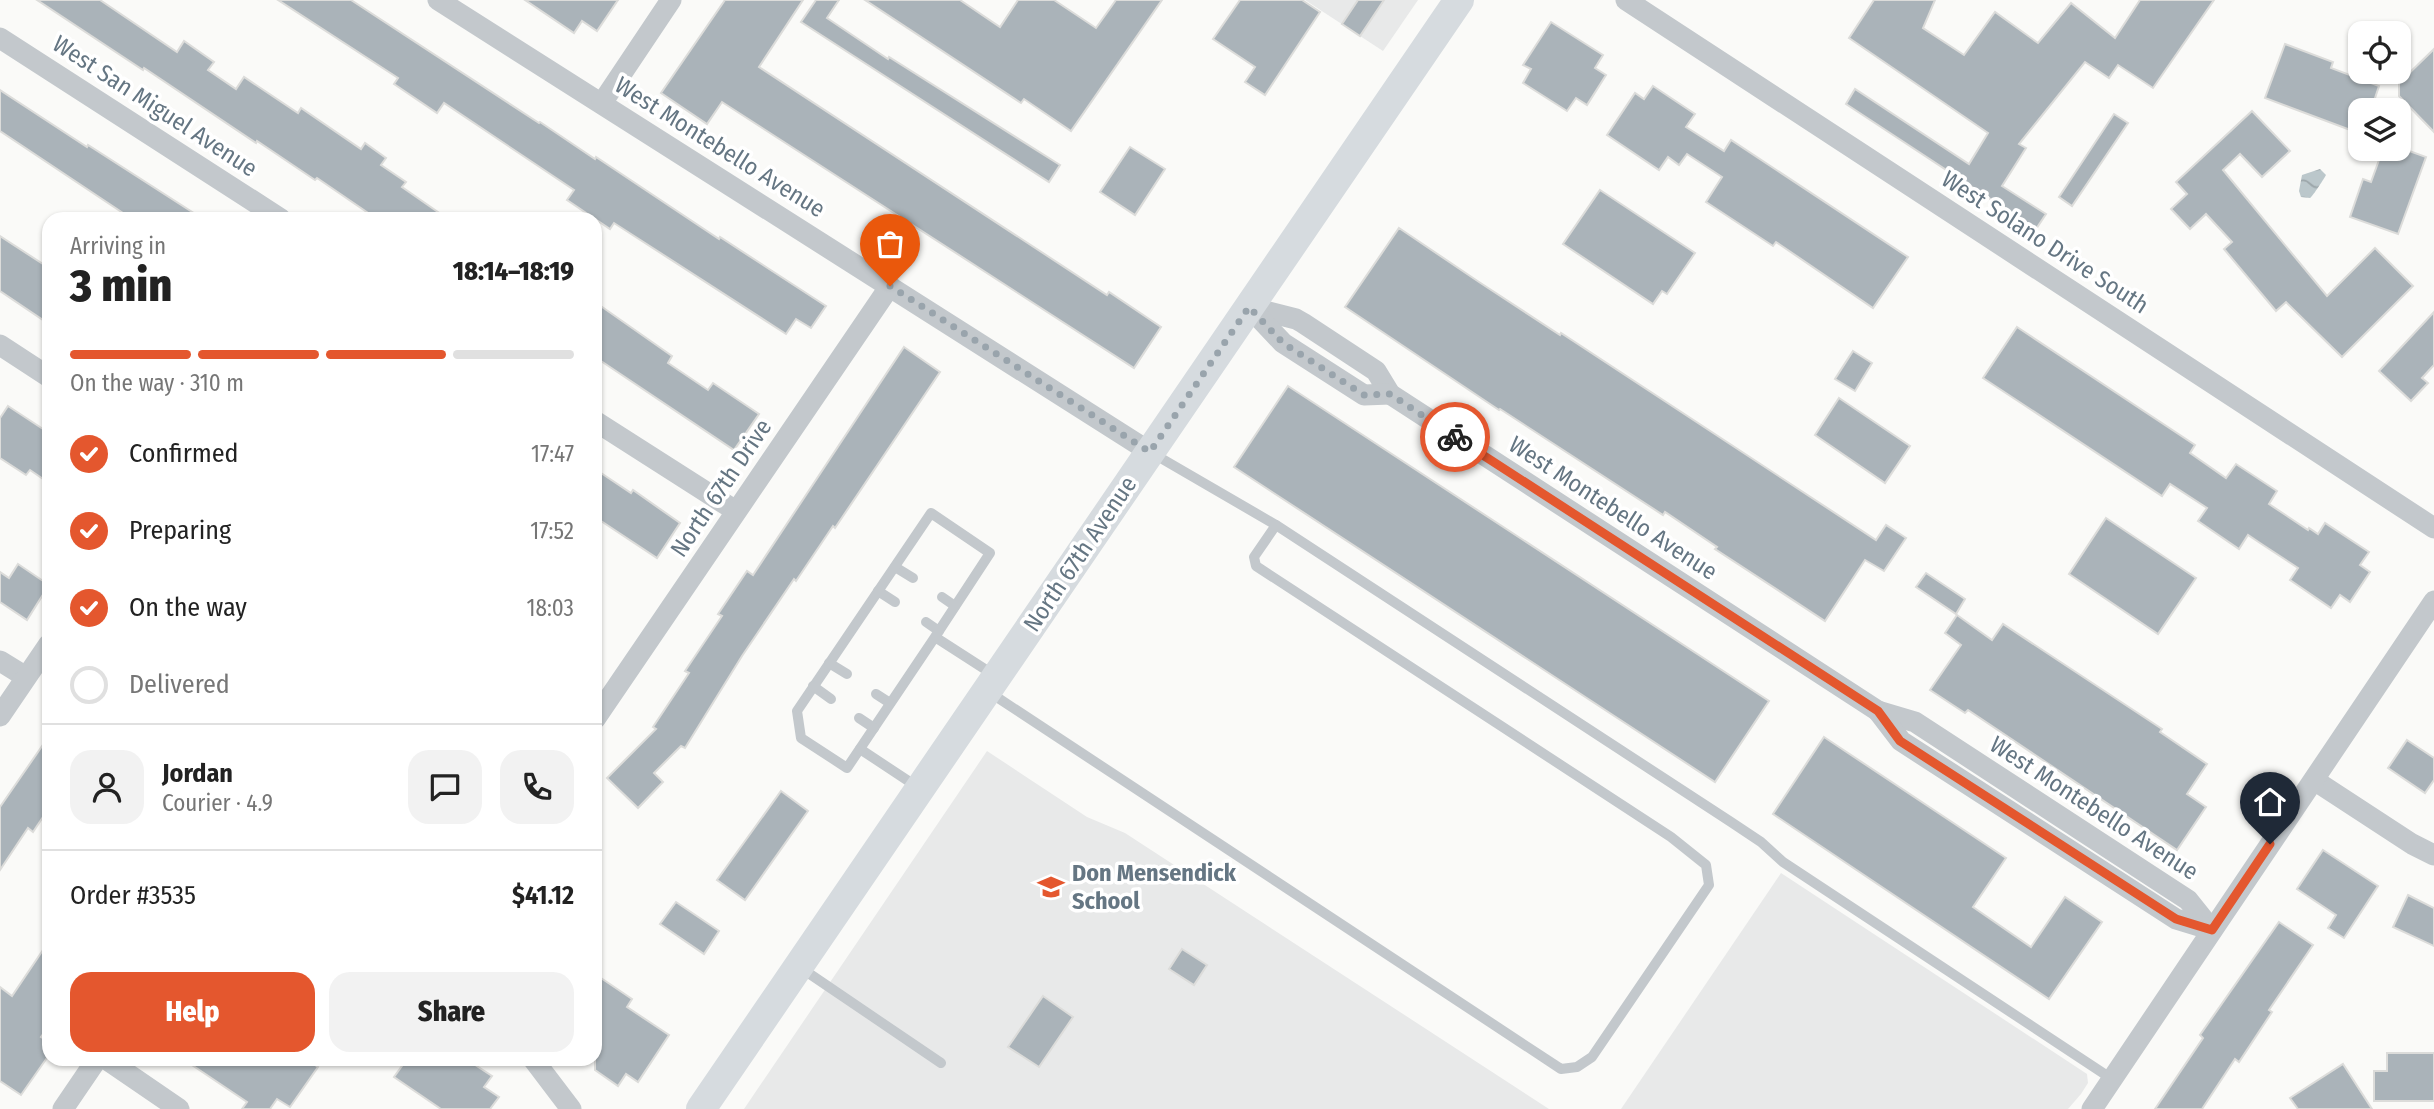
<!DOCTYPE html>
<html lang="en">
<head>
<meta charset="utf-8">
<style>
  body { margin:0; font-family:"Fira Sans Condensed",sans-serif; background:#f2f2f2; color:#222; height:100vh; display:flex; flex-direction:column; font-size:26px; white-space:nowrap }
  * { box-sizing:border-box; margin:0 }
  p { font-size:23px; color:#767676 }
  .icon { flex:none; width:38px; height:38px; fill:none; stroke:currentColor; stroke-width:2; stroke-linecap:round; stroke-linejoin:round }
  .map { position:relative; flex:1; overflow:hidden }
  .drawer { position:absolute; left:42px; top:212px; width:560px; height:854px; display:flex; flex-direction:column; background:#fff; border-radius:21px; box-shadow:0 2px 5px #0004 }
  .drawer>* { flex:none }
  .tools { position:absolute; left:2348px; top:21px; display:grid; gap:14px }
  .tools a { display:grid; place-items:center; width:63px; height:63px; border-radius:14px; background:#fff; box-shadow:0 2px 5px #0004; font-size:35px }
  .pin { position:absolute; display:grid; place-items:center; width:60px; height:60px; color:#fff; margin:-72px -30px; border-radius:50% 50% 50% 0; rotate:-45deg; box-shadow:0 0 7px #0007 }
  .pin .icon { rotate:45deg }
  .courier { position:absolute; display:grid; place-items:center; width:70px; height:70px; margin:-35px; border:5px solid #e4572e; border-radius:50%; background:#fff; color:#222; box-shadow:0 2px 9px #0007 }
  .summary em { font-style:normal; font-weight:800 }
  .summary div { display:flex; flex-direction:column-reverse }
  .summary { display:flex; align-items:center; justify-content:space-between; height:119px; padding:0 28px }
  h1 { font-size:46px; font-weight:800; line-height:52px }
  .bar { display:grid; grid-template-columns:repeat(4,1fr); gap:10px 7px; align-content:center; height:84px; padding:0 28px }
  .bar i { height:9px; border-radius:5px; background:#e0e0e0 }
  .bar .on { background:#e4572e }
  .bar p { grid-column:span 4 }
  .line { display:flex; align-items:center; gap:18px; padding:0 28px; border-top:2px solid #e0e0e0 }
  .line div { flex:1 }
  .round { display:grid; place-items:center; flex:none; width:74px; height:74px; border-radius:21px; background:#f2f2f2 }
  ol { padding:0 28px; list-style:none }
  li { display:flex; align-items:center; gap:21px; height:77px }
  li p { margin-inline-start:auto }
  li .icon { padding:7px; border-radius:50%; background:#e4572e; color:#fff; stroke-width:4 }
  li:last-child { color:#767676 }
  li i { width:38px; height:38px; border:4px solid #e0e0e0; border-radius:50% }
  .primary-button { display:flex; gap:14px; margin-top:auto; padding:14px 28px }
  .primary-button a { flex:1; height:80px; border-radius:21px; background:#e4572e; color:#fff; font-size:28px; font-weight:800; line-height:80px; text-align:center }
  .primary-button a+a { background:#f2f2f2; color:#222 }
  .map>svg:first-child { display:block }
  .built { fill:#e8e9e9 }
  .water { fill:url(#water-waves) }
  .building { fill:#aab3b9; stroke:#dcdcda; stroke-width:2 }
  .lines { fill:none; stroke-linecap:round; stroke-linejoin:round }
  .lane { stroke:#c3c8cc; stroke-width:10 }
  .street { stroke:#c3c8cc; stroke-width:21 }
  .secondary { stroke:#d6dbdf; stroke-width:30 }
  .done { stroke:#99a4ac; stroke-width:7; stroke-dasharray:0 12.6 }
  .route { stroke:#e4572e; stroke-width:9 }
  .labels { text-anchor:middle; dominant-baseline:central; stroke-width:7; stroke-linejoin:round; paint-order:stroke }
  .street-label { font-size:24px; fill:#657683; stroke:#fff }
  .poi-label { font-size:24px; font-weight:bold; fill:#657683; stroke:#fff; text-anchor:start }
</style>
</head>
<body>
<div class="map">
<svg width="2434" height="1109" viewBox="0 0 2434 1109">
  <defs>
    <pattern id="water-waves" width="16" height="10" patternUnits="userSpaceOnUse" patternTransform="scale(1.75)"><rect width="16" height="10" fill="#bbc7cb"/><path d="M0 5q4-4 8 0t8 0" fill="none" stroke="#9ca6aa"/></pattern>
  </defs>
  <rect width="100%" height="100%" fill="#fafaf8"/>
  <!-- built -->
  <g class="built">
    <path d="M1305 0H1418L1383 51Z"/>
    <path d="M987 751 1087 817 1125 833 1549 1109H744Z"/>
    <path d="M1781 873 2087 1074 2088 1083 2081 1094 2068 1109H1621Z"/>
  </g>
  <!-- water -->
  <path class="water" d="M2320 169 2326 175C2325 177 2313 196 2310 198L2301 197 2299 191 2302 175Z"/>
  <!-- building -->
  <g class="building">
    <path d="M37 0H100L177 52 184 41 214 62 208 70 236 89 244 77 298 113 301 108 361 149 365 143 386 158 381 165 406 182 402 187 448 219H377L317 178 315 180 257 141 256 143 144 68 143 70Z"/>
    <path d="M278 0H351L539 123 540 122 595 159 596 157 719 239 720 237 826 306 811 328 796 319 786 334 614 223 610 229 567 200 574 190 444 103 437 113 394 84 398 78Z"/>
    <path d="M525 0H618L597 31 582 21 574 33Z"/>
    <path d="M725 0H803L759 67 1107 295 1109 292 1161 327 1134 368 722 102 707 124 661 93Z"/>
    <path d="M816 0H839L827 18 888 59 889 57 1060 165 1049 182 801 22Z"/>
    <path d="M865 0H960L1000 27 1018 0H1054L1096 28 1116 0H1162L1071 131 1024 99 1021 103Z"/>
    <path d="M1240 0H1302L1320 12 1265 95 1245 82 1255 67 1213 39Z"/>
    <path d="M1358 0H1384L1360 36 1342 24Z"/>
    <path d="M1874 0H1935L1923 28 1964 55 1995 12 2038 43 2071 3 2115 38 2140 0H2214L2153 88 2118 65 2109 78 2085 62 2019 144 2026 148 2002 186 2046 214 2036 229 1846 104 1855 89 1969 164 1988 133 1849 38Z"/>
    <path d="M1551 22 1603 55 1595 68 1606 75 1587 105 1576 98 1567 111 1523 83 1531 69 1523 65Z"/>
    <path d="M2285 44 2333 62 2331 68 2379 86 2371 110H2361V134L2265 98Z"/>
    <path d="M2434 49V132L2399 96V83Z"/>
    <path d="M1653 86 1695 114 1686 127 1724 151 1731 140 1908 257 1873 308 1776 242 1773 246 1706 202 1722 177 1687 154 1679 165 1668 157 1659 170 1607 135 1635 93 1644 99Z"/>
    <path d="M0 90 87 147 88 145 203 219H132L0 131Z"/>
    <path d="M2252 111 2290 151 2262 177 2240 154 2223 170 2327 296 2375 248 2413 286 2342 357 2286 302 2276 311 2224 249 2232 242 2206 214 2190 229 2171 209 2187 194 2176 182Z"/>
    <path d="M2114 114 2128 123 2072 206 2059 197Z"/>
    <path d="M1130 147 1165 169 1135 215 1100 192Z"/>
    <path d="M2383 149H2404L2426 157 2398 234 2350 217 2363 179 2371 182Z"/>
    <path d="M1600 190 1695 253 1667 294 1662 291 1653 304 1563 244Z"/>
    <path d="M1399 228 1479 282 1560 335 1561 333 1876 540 1886 525 1906 538 1884 571 1865 560 1825 621 1715 549 1717 547 1665 512 1663 515 1500 409 1499 410 1345 307Z"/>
    <path d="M0 236 49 268V324L0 291Z"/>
    <path d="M595 302 672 356 668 363 708 390 713 383 759 414 734 450 595 357Z"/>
    <path d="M2434 312V365L2422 378 2428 383 2411 401 2379 371Z"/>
    <path d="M2017 327 2195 445 2190 453 2226 478 2236 464 2277 491 2269 504 2308 530 2309 528 2318 534 2325 523 2369 552 2360 565 2370 572 2350 602 2340 595 2331 608 2290 580 2298 568 2260 543 2248 535 2239 549 2198 521 2207 508 2170 484 2162 496 1983 378Z"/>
    <path d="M904 347 940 372 835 528 833 526 796 581 794 579 742 656 685 748 681 746 654 773 663 782 638 808 607 778 656 729 653 727 689 673 685 671 722 616 718 614 747 571 753 575Z"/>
    <path d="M1853 351 1872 363 1855 391 1835 379Z"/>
    <path d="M1288 386 1769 701 1715 782 1234 467Z"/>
    <path d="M1839 398 1910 446 1885 483 1815 435Z"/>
    <path d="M8 406 49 433V483L30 470 26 475 0 458V418Z"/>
    <path d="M595 469 631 493 633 490 680 523 657 558 595 517Z"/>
    <path d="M2106 518 2196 578 2158 634 2069 574Z"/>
    <path d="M18 564 49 585 27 620 0 602V572L9 578Z"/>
    <path d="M1926 573 1965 599 1956 614 1916 587Z"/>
    <path d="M1957 615 1992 640 2003 624 2162 729 2160 732 2207 764 2187 794 2206 807 2177 850 1968 710 1965 713 1930 690 1961 645 1945 633Z"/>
    <path d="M49 736V808L33 832 28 828 0 870V807Z"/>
    <path d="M1824 737 2006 858 1973 907 2031 947 2065 897 2102 922 2049 999 1773 814Z"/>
    <path d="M2407 740 2434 758V780L2425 793 2388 768Z"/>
    <path d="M781 791 808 811 745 900 717 880Z"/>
    <path d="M2323 850 2378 886 2344 938 2328 928 2336 915 2297 889Z"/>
    <path d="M2408 895 2434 908V946L2393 927Z"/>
    <path d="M676 902 719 931 704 954 660 924Z"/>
    <path d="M2279 922 2313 945 2269 1010 2272 1012 2239 1062 2235 1059 2202 1109H2155L2203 1038 2200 1035Z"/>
    <path d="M49 941V1026L41 1037 49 1042V1055L21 1095 0 1081V987L12 996Z"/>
    <path d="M1182 949 1207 965 1194 985 1169 969Z"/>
    <path d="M595 974 632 999 627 1007 669 1035 638 1082 626 1074 618 1086 595 1070Z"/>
    <path d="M1043 996 1073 1017 1039 1067 1008 1047Z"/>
    <path d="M2387 1053H2434V1101H2374V1071H2387Z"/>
    <path d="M183 1059H306L318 1067 290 1107 277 1099 270 1109H242L247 1102Z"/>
    <path d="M407 1059H466L492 1076 484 1087 499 1097 490 1109H441L394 1077Z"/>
    <path d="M2343 1064 2372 1109H2298L2290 1098Z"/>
  </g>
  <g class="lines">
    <!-- lane -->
    <g class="lane">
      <path d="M1152 453 1276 525 1731 822 1761 842 1783 862 2112 1079"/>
      <path d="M895 567 913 578"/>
      <path d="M878 591 895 602"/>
      <path d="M942 597 955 606"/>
      <path d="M926 622 939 631"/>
      <path d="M935 637 847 768 801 738 797 711 931 513 990 553 935 637 994 675"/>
      <path d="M829 663 847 674"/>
      <path d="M813 686 831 699"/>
      <path d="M989 692 1561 1069 1577 1067 1592 1057 1709 885 1706 865 1671 837 1256 566 1254 557 1276 525"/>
      <path d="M876 694 890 703"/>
      <path d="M859 718 874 728"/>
      <path d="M860 749 919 788"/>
      <path d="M801 968 941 1063"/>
    </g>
    <!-- street -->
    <g class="street">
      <path d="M438 0 1150 452"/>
      <path d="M1626 0 2434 528"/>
      <path d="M0 38 281 219"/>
      <path d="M602 103 671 0"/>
      <path d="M1249 307 1296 319 1303 323 1376 371 1390 394 1878 711 1915 722 2168 887 2188 900 2212 930"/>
      <path d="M1249 307 1283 343 1364 395 1390 394"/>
      <path d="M0 345 49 377"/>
      <path d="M595 421 736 511"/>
      <path d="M0 661 26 677"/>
      <path d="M1878 711 1901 741 2176 919 2212 930"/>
      <path d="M0 716 49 644"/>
      <path d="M595 719 890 286"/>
      <path d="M2314 780 2412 844 2434 855"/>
      <path d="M106 1059 179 1109"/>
      <path d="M533 1059 571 1109"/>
      <path d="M63 1109 97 1059"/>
      <path d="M2092 1109 2434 601"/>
    </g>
    <!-- secondary -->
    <path class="secondary" d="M701 1109 1459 0"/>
  </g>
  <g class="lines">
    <!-- done -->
    <path class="done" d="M890 286 1150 452 1249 307 1283 343 1364 395 1390 394 1455 437"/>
    <!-- route -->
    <path class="route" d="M1455 437 1878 711 1900 741 2176 919 2212 930 2270 844"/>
  </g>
  <!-- icons -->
  <defs>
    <g id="school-bare" transform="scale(2.1)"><path d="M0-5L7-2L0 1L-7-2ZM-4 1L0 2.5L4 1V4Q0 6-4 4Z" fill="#e4572e" stroke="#fff" stroke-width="2.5" paint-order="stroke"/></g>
  </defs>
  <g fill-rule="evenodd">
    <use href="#school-bare" x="1051" y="887"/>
  </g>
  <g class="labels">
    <!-- street labels -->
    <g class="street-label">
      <text transform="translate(155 106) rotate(33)">West San Miguel Avenue</text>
      <text transform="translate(720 147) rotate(32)">West Montebello Avenue</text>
      <text transform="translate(2045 242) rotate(33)">West Solano Drive South</text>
      <text transform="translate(721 488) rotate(-56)">North 67th Drive</text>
      <text transform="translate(1613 508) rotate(33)">West Montebello Avenue</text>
      <text transform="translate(1080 554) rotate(-56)">North 67th Avenue</text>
      <text transform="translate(2094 808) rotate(33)">West Montebello Avenue</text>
    </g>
    <!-- poi labels -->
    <g class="poi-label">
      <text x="1072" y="873">Don Mensendick<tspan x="1072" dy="28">School</tspan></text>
    </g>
  </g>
</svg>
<div class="tools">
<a><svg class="icon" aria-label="locate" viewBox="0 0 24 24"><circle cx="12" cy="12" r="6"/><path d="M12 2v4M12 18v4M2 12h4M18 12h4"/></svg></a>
<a><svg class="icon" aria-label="layers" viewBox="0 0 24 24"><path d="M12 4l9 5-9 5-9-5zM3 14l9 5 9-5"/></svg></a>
</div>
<div class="pin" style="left:890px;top:286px;background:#ea580c"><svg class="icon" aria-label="bag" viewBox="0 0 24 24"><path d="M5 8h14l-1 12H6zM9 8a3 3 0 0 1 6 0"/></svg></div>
<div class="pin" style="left:2270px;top:844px;background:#1f2937"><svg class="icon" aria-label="home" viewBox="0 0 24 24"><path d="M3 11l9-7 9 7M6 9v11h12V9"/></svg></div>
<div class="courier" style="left:1455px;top:437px"><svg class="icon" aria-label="bike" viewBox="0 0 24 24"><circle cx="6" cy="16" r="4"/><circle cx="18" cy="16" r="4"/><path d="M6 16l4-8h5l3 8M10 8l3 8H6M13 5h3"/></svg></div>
<section class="drawer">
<div class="summary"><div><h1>3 min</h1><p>Arriving in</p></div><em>18:14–18:19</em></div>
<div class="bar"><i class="on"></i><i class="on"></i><i class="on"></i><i></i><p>On the way · 310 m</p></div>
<ol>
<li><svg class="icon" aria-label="check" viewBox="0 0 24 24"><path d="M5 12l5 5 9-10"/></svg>Confirmed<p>17:47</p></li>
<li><svg class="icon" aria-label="check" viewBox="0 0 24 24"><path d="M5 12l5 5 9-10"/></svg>Preparing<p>17:52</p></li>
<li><svg class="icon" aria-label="check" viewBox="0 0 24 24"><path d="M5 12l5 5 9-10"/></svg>On the way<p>18:03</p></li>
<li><i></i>Delivered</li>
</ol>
<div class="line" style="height:126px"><a class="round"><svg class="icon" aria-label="person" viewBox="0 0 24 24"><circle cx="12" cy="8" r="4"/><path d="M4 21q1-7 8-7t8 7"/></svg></a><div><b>Jordan</b><p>Courier · 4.9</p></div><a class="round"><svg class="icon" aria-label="chat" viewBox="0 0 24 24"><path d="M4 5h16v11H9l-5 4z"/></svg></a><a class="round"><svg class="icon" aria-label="phone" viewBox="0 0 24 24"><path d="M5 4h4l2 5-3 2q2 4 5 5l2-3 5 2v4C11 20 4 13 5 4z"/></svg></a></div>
<div class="line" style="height:91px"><div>Order #3535</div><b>$41.12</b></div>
<div class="primary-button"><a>Help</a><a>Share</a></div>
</section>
</div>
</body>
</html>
